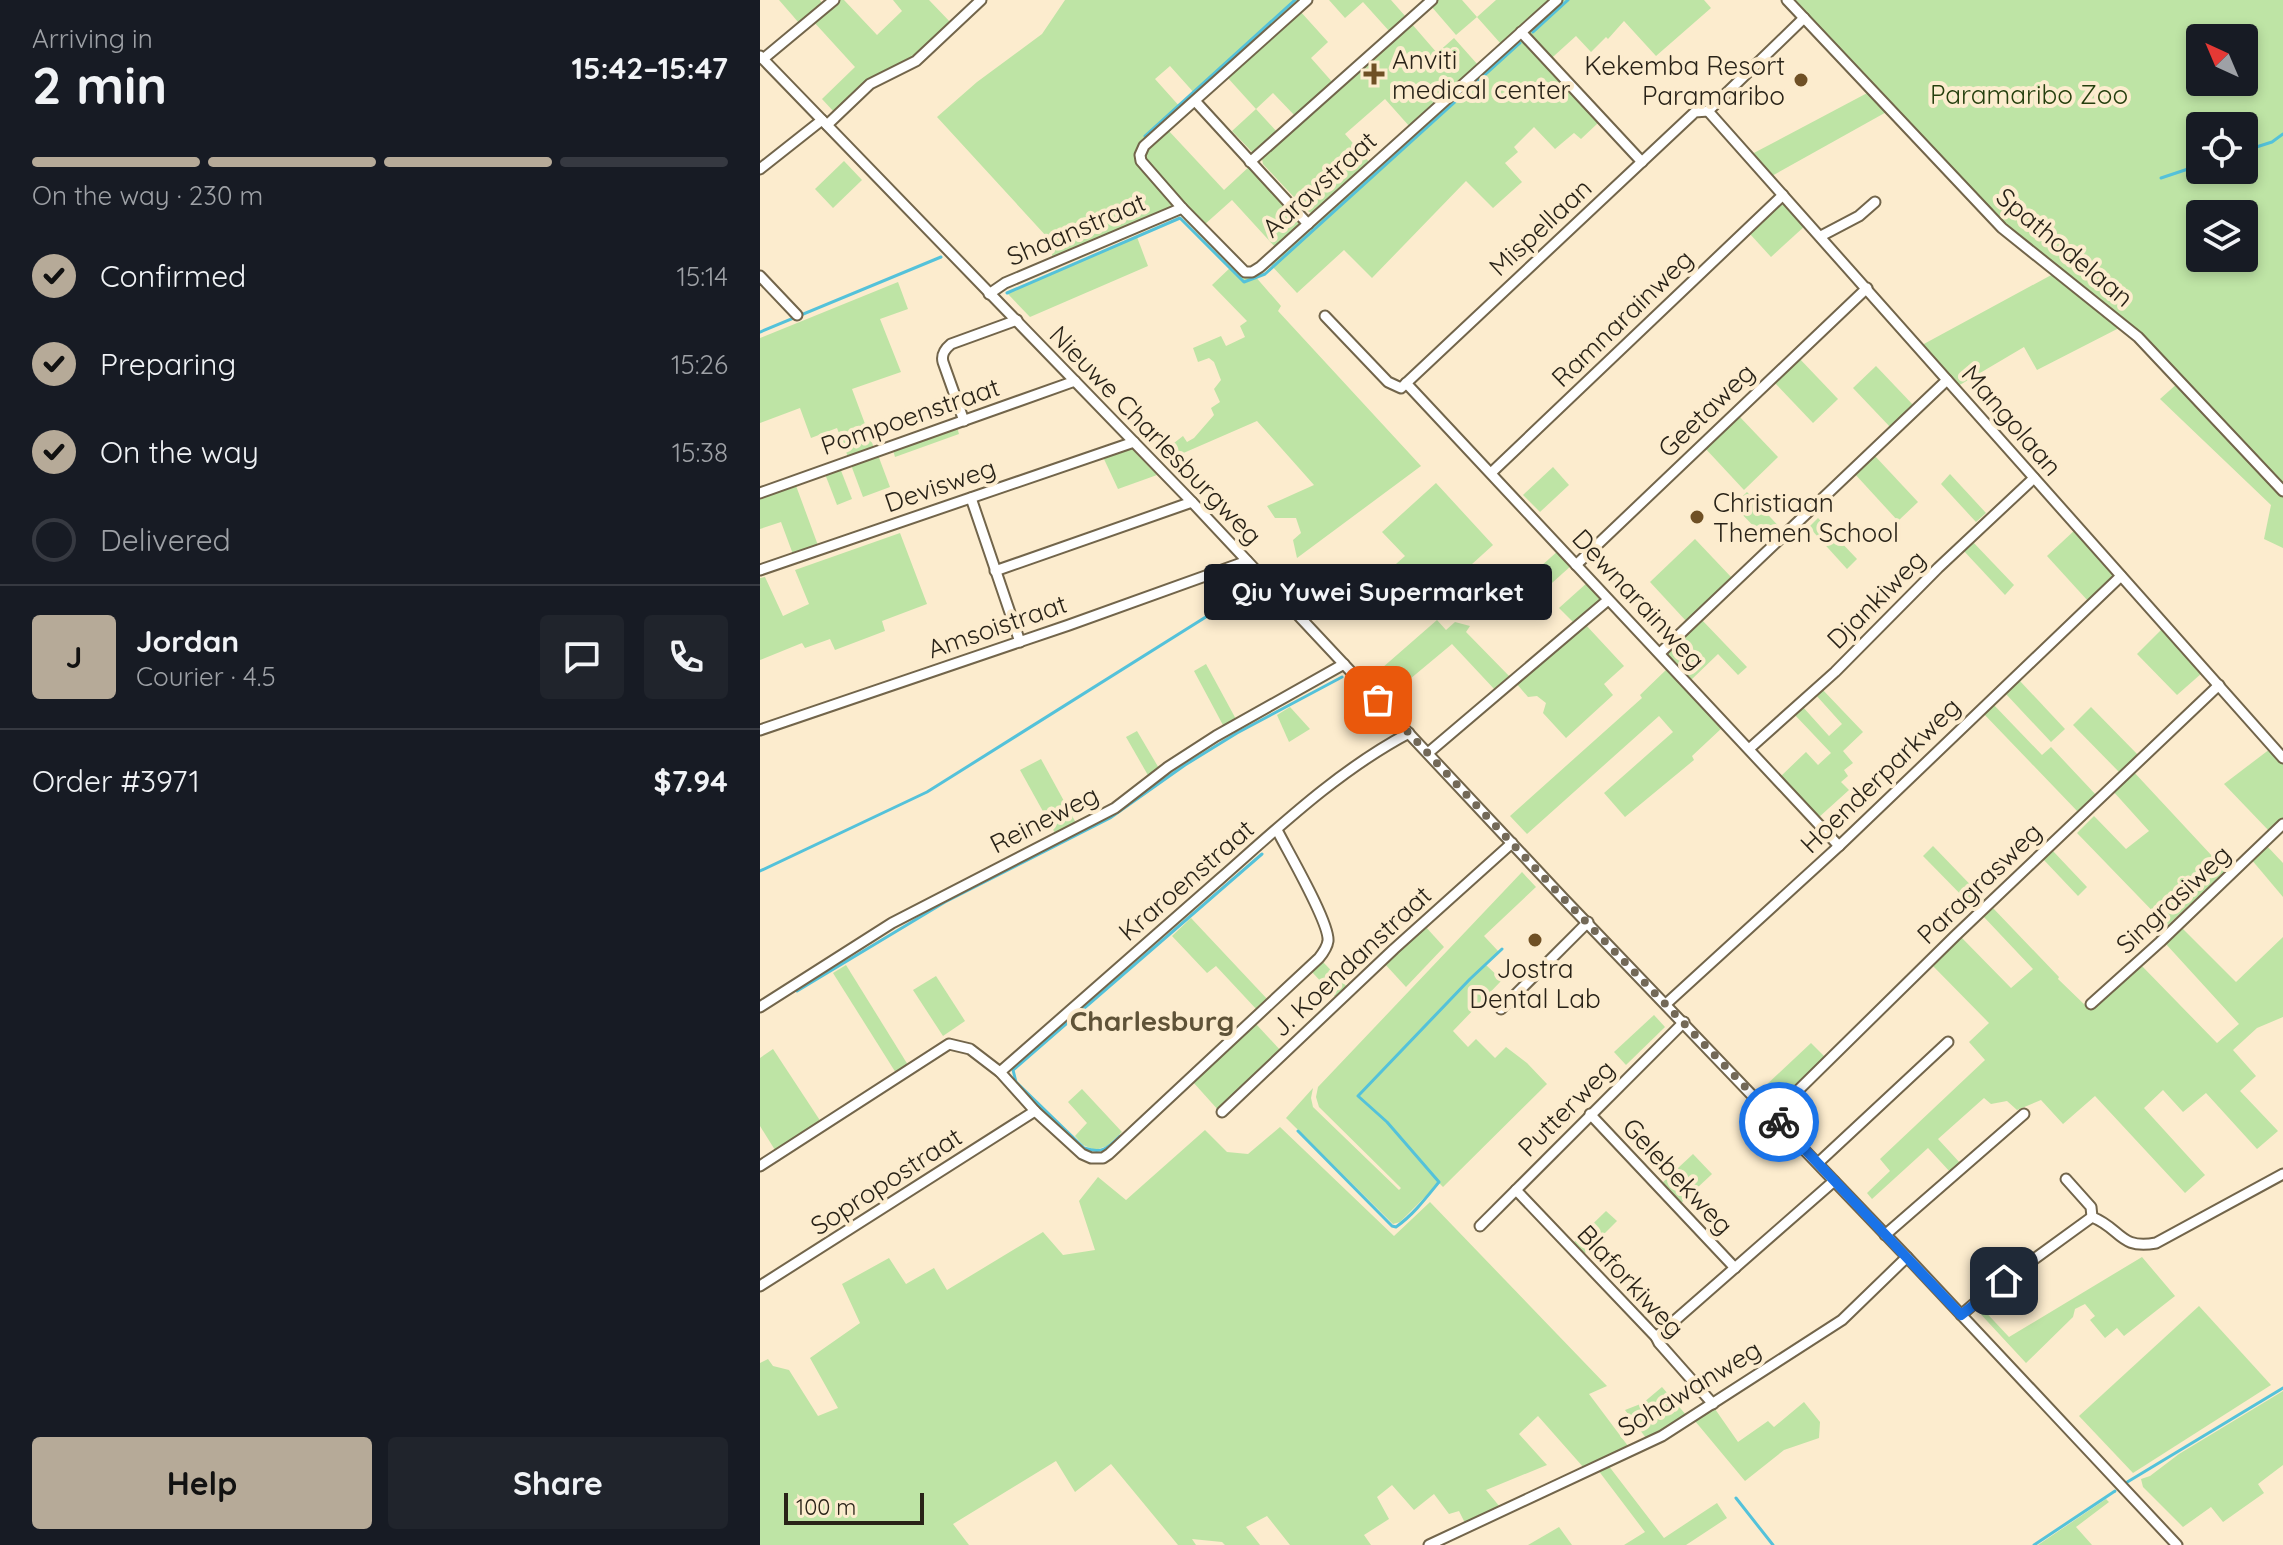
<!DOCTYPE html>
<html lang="en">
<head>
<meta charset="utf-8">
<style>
  body { margin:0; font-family:Quicksand,sans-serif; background:#20242c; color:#f1f3f6; height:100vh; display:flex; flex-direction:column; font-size:30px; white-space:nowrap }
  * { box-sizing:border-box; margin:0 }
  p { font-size:26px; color:#9ea1a6 }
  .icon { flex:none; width:44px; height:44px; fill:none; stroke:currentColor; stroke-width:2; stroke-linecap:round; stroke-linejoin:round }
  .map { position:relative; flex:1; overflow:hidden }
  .details { display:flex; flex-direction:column; background:#171b24; width:760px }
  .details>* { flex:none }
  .needle { width:52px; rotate:316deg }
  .tools { position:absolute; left:1426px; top:24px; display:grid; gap:16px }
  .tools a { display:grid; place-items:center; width:72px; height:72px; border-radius:8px; background:#171b24; box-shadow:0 4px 12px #0003; font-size:40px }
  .scale { position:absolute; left:24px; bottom:20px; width:140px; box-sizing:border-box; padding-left:8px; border:4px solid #292318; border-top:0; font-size:22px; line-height:28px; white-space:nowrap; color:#292318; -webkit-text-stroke:6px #fcecce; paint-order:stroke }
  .pin { position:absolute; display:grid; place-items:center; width:68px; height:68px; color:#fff; margin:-34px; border-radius:16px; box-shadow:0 4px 12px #0006 }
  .courier { position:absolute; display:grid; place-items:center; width:80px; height:80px; margin:-40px; border:6px solid #1a73e8; border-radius:50%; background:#fff; color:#222; box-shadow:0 2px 10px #0007 }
  .bubble { position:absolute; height:56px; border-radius:8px; background:#171b24; box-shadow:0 4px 12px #0003; font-size:26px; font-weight:800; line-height:56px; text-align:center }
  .head em { font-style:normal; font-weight:800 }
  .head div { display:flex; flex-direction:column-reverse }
  .head { display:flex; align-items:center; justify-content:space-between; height:136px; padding:0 32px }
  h1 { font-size:52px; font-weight:800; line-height:60px }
  .bar { display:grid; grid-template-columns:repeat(4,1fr); gap:12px 8px; align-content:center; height:96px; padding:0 32px }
  .bar i { height:10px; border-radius:6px; background:#363941 }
  .bar .active { background:#b6aa98 }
  .bar p { grid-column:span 4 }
  .line { display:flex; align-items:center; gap:20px; padding:0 32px; border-top:2px solid #363941 }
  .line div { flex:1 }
  .round { display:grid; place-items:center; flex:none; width:84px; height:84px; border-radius:8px; background:#20242c }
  ol { padding:0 32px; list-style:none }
  li { display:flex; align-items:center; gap:24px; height:88px }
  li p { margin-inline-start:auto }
  li .icon { padding:8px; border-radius:50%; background:#b6aa98; color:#111; stroke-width:4 }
  li:last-child { color:#9ea1a6 }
  li i { width:44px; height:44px; border:4px solid #363941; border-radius:50% }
  .cta { display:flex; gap:16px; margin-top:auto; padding:16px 32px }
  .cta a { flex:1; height:92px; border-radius:8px; background:#b6aa98; color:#111; font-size:32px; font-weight:800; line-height:92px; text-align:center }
  .cta a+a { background:#20242c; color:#f1f3f6 }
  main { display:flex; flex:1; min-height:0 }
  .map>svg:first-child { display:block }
  .green { fill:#bee4a5; fill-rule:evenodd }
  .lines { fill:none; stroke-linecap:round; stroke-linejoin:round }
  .stream { stroke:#54c2da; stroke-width:3 }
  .minor-casing { stroke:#72654b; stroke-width:13 }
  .minor { stroke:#fff; stroke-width:9 }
  .done { stroke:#736958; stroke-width:8; stroke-dasharray:0 14.4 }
  .route { stroke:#1a73e8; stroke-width:10 }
  .poi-dot { fill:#6f5025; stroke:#fcecce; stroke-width:3 }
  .labels { text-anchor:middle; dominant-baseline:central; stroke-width:8; stroke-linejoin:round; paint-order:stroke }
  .poi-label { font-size:26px; fill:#292318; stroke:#fcecce; text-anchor:start }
  .park-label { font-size:26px; fill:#253f0e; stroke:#fcecce }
  .street-label { font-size:26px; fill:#292318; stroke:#fcecce }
  .neighbourhood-label { font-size:28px; font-weight:bold; fill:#5f5338; stroke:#fcecce }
</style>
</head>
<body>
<main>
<section class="details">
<div class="head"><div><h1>2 min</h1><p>Arriving in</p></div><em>15:42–15:47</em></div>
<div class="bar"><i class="active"></i><i class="active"></i><i class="active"></i><i></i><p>On the way · 230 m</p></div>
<ol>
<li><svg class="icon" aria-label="check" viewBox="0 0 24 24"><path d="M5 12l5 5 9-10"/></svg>Confirmed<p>15:14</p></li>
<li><svg class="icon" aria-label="check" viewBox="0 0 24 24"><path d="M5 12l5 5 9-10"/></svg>Preparing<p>15:26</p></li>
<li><svg class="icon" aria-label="check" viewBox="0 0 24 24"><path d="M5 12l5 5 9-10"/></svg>On the way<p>15:38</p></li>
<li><i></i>Delivered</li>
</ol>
<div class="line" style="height:144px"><b class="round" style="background:#b6aa98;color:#111">J</b><div><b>Jordan</b><p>Courier · 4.5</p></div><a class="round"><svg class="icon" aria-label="chat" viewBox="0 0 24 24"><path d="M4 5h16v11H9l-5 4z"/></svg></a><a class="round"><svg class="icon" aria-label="phone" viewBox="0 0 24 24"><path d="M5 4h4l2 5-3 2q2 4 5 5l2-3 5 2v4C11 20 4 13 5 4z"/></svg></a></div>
<div class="line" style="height:104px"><div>Order #3971</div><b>$7.94</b></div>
<div class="cta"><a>Help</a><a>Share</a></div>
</section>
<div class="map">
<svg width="1523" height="1545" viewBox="0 0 1523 1545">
  <rect width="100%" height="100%" fill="#fcecce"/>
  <!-- green -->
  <g class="green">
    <path d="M19 0H60L63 5 39 23Z"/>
    <path d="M79 0H84L117 35 142 11 133 0H169L192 24 152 61 75 113 62 99 95 67 53 21Z"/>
    <path d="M305 0H541L436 95 410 66 395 79 421 108 380 144 374 153 378 165 411 200V207L293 258 287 237 177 117 217 82 282 34Z"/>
    <path d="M569 0H631L646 17 630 32 603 2 585 18Z"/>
    <path d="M678 0H702L717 17 736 0H790L741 44 717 17 696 35 671 6Z"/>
    <path d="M803 0H944L951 8 896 56 864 21 848 39 846 37 831 52 816 36 784 65 838 123 821 139 814 133 795 149 774 127 754 147 758 152 745 163 762 182 733 208 706 181 612 278 584 250 537 293 510 264Z"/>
    <path d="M1034 0H1523V486L1384 338 1244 226ZM1440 38H1484V82H1440ZM1440 126H1484V170H1440ZM1440 214H1484V258H1440Z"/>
    <path d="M540 11 568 42 551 58 574 84 536 117 513 93 496 109 518 133 495 152H492L472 131 496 109 467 77Z"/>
    <path d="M651 23 677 53 694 38 718 65 650 127 625 99 585 134 611 164 557 211 551 213 546 210 503 164 502 159Z"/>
    <path d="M1111 91 1130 110 1010 177 990 155Z"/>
    <path d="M408 130 464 190 492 164 541 217 542 225 516 248 472 200 444 225 385 161 384 155 386 149Z"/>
    <path d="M84 161 102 180 73 208 55 189Z"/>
    <path d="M1025 204 1046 225 1011 257 990 234 1017 205Z"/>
    <path d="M377 237 388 266 270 317 247 293Z"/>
    <path d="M472 266 484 275H494L521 306 518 311 661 466 537 558 533 540 541 533 536 518H515L507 506 554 485 497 421 412 458 405 450 423 436 427 442 434 438 454 415 451 408 460 402 454 389 461 380 454 362 449 358 438 362 433 348 461 336 466 346 485 337 480 326 487 321 452 285Z"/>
    <path d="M1295 273 1361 327 1277 370 1264 347 1198 386 1162 345Z"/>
    <path d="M138 282 148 309 120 319 141 372 92 389 114 448 88 457 77 428 51 438 40 408 0 423V338Z"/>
    <path d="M1038 357 1078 399 1053 423 1013 381Z"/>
    <path d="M1116 366 1155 407 1132 429 1093 388Z"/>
    <path d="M1418 383 1523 495V548L1504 539 1511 505 1400 399Z"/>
    <path d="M978 415 1018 457 984 490 944 447Z"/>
    <path d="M197 427 199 434 135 457 133 450Z"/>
    <path d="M370 447 397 475 358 489 343 457Z"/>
    <path d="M118 455 130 487 103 497 91 465Z"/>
    <path d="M1114 455 1158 502 1138 521 1094 473Z"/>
    <path d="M793 467 809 485 780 512 763 495Z"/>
    <path d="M80 468 92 499 77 505 65 474Z"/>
    <path d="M1190 474 1226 513 1216 522 1181 484Z"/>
    <path d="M35 483 59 548 34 557 21 522 0 529V496Z"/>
    <path d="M676 483 733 545 679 594 660 574 642 589 627 572 645 556 622 532Z"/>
    <path d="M987 492 1023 531 1010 543 973 505Z"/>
    <path d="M1058 518 1097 559 1087 569 1049 527Z"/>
    <path d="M1316 529 1355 575 1328 601 1287 556Z"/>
    <path d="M140 533 167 604 122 621 125 631 75 650 70 639 45 648 42 643 0 660V578L5 577 23 616 49 604 35 570Z"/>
    <path d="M935 539 972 578 927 622 890 582Z"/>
    <path d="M1212 541 1254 585 1245 595 1203 550Z"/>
    <path d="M799 550 812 565 783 591 770 576Z"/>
    <path d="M828 582 842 598 840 602 814 623 799 608Z"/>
    <path d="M941 619 987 667 978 675 958 654 931 680 908 655V651Z"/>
    <path d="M677 620 686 630 695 622 710 626 706 632 751 678 736 691 692 644 632 694 614 675Z"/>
    <path d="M825 624 864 666 844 684 853 695 806 738 783 713 786 703 777 696 768 697 756 683Z"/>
    <path d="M1403 628 1442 673 1417 695 1377 654Z"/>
    <path d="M446 664 477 721 464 727 434 671Z"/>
    <path d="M907 669 963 727 932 756 934 760 865 817 844 793 913 732 899 716 767 834 750 816 882 698 880 695Z"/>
    <path d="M1259 680 1305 729 1291 742 1245 693Z"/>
    <path d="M1061 688 1103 732 1083 751 1093 763 1084 770 1088 776 1081 782 1089 790 1058 818 1020 777 1046 752 1058 765 1071 753 1034 714 1042 706 1069 736 1082 724 1055 694Z"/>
    <path d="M1232 703 1282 755 1291 747 1337 796 1319 813 1222 712Z"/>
    <path d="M530 707 550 729 529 742 517 715Z"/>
    <path d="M1331 707 1379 756 1361 774 1313 725Z"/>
    <path d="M377 731 400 770 389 777 366 737Z"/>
    <path d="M1510 749 1523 764V820L1510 832 1464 784Z"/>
    <path d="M281 759 316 823 295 833 260 770Z"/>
    <path d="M1372 770 1466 871 1407 926 1317 833 1334 816 1366 849 1389 831 1352 790Z"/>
    <path d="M1506 845 1523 863V897L1491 859Z"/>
    <path d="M1173 846 1226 901 1216 910 1163 856Z"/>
    <path d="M1292 850 1327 887 1318 896 1283 859Z"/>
    <path d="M762 872 776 887 724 936 739 952 726 965 742 980 693 1031 708 1047 716 1039 735 1058 746 1047 767 1063 787 1084 683 1187 679 1183 640 1222 633 1224 526 1118 553 1088 551 1098 553 1107 639 1190 641 1188 559 1107 556 1097 558 1087Z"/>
    <path d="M1232 907 1299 977 1298 979 1328 1008 1380 964 1457 1043 1479 1024 1405 943 1420 926 1476 982 1523 937V1017L1497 1028 1473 1050 1496 1076 1480 1091 1518 1131 1497 1149 1446 1093 1423 1112 1403 1090 1384 1108 1445 1175 1425 1193 1335 1096 1303 1124 1281 1100 1257 1110 1247 1101 1231 1104 1224 1098 1178 1139 1201 1164 1191 1173 1168 1148 1112 1199 1107 1193 1130 1171 1120 1159 1225 1060 1209 1042 1229 1023 1171 964 1200 936 1251 988 1273 969 1223 916Z"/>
    <path d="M431 918 509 1001 498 1011 456 966 447 973 412 936Z"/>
    <path d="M664 925 684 947 646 987 624 963Z"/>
    <path d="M563 962 588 988 577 999 552 972Z"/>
    <path d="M86 965 148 1065 136 1073 73 973Z"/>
    <path d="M176 976 205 1021 183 1036 153 990Z"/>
    <path d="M894 1015 905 1027 866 1065 854 1052Z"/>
    <path d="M496 1024 522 1052 459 1111 433 1082Z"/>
    <path d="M1051 1043 1066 1058 1017 1105 1002 1089Z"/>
    <path d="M13 1049 61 1122 15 1150 0 1126V1058Z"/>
    <path d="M322 1089 362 1132 347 1146 335 1150 323 1145 315 1136 327 1123 308 1102Z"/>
    <path d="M520 1127 634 1236 670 1202 847 1386 829 1394 868 1446 824 1468 778 1416 759 1434 787 1465 726 1490 740 1507 705 1523 699 1511 689 1514 674 1494 654 1510 632 1485 617 1497 629 1519 604 1535 611 1545H530L507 1516 486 1527 500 1545H465L462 1542 432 1539 436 1545H418L351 1464 315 1492 296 1461 193 1524 209 1545H0V1363L8 1359 13 1366 29 1370 58 1416 78 1408 50 1358 100 1323 82 1284 129 1258 146 1284 174 1268 187 1290 283 1232 303 1255 335 1250 319 1201 338 1177 366 1200 445 1130 467 1152 488 1154Z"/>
    <path d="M933 1154 952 1174 920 1204 901 1184Z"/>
    <path d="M846 1211 857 1221 822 1256 811 1245Z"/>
    <path d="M1382 1257 1415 1296 1364 1336 1357 1328 1345 1338 1330 1320 1335 1316 1325 1304 1315 1309 1313 1317 1266 1363 1215 1308 1219 1305 1249 1337Z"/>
    <path d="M1439 1306 1511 1385 1373 1473 1319 1416Z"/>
    <path d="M902 1387 927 1416 904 1430 886 1438 865 1410 883 1403Z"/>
    <path d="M1523 1391V1465L1498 1484 1504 1493 1463 1522 1451 1507 1423 1527 1383 1487 1381 1479 1390 1476 1419 1454Z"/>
    <path d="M1044 1402 1060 1422 1059 1438 1024 1450 985 1481 935 1421 955 1409 978 1442 1008 1421 1014 1427Z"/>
    <path d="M848 1465 904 1538 957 1503 967 1518 926 1545H864L885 1532 838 1470Z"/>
    <path d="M1346 1499 1349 1502 1316 1527 1332 1545H1278Z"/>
    <path d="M799 1527 812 1545H768Z"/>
  </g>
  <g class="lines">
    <!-- stream -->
    <g class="stream">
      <path d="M773 32 808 0"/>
      <path d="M385 136 535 0"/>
      <path d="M1484 151 1512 142 1523 134"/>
      <path d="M1401 178 1440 165"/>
      <path d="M247 293 420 218 484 282 505 274 760 43"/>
      <path d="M0 332 181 257"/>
      <path d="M0 871 167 792 492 588"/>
      <path d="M37 991 185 902 350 818 425 765 477 733 582 677"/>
      <path d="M538 1131 632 1226 636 1227C653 1215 666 1198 679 1182L627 1122 598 1096 710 979 742 949"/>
      <path d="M360 1136C347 1149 342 1154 324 1148L256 1082 253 1070 502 854"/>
      <path d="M1364 1484 1523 1388"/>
      <path d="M976 1498 1013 1545"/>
      <path d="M1274 1545 1355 1491"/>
    </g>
    <!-- minor casing -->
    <g class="minor-casing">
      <g id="minor">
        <path d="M547 0 384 146 380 155 381 161 422 208 485 272H492L500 267 797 0"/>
        <path d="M1027 0 1242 228 1378 337 1523 491"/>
        <path d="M761 32 882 162"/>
        <path d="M0 56 432 502 803 898 1147 1257 1417 1545"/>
        <path d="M3 59 74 0"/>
        <path d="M436 102 548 224"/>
        <path d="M948 111 1523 758"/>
        <path d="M948 111 1044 18"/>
        <path d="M67 125 110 84 156 61 221 0"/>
        <path d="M490 162 672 0"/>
        <path d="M0 169 62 120"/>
        <path d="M1061 236 1099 216 1115 202"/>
        <path d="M0 276 37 315"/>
        <path d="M229 294 245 283 422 208"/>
        <path d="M565 316 628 382 641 388 935 112 948 111"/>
        <path d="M646 383 1079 846"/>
        <path d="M204 421 183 362C181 354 185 349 191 344L257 320"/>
        <path d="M731 473 1023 195"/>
        <path d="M0 493 315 381"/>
        <path d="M211 498 260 642"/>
        <path d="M816 565 1107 288"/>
        <path d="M0 570 374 442"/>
        <path d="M235 571 432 502"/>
        <path d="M900 653 1187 380"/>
        <path d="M0 730 309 625 487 561"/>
        <path d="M989 749 1075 672 1178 568 1274 478"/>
        <path d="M668 753 848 600"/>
        <path d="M906 1004 1079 846 1361 576"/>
        <path d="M1331 1004 1400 942 1523 824"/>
        <path d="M0 1007 132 923 355 808 408 767 456 736 584 664"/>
        <path d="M741 1009 828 922"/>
        <path d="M240 1072C313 1007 387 943 461 878 520 826 579 770 649 733"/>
        <path d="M462 1112 634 949 752 843"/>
        <path d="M830 1114 975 1268"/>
        <path d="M1013 1115 1195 936 1459 685"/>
        <path d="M1058 1163 1188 1042"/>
        <path d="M0 1166 189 1044 210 1049 240 1072 275 1111 322 1154 331 1158H343L349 1154 559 958C563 953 567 948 568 941 570 923 527 850 517 830"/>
        <path d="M1306 1179 1331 1207 1332 1217"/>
        <path d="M756 1190 896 1337 899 1343 953 1404"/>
        <path d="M720 1226 924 1022"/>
        <path d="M1125 1235 1264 1114"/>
        <path d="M0 1286 275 1111"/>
        <path d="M1201 1315 1222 1297 1332 1217C1361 1228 1359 1250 1396 1243L1523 1174"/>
        <path d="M896 1337 1074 1181"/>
        <path d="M669 1545 902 1436 1082 1320 1147 1257"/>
      </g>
    </g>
    <!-- minor -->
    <use href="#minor" class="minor"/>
  </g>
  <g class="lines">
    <!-- done -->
    <path class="done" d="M618 700 803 898 1019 1122"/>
    <!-- route -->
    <path class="route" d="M1019 1122 1201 1315 1244 1281"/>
  </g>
  <!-- markers -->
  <g class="poi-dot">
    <path d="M610 62h8v8h8v8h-8v8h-8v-8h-8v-8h8z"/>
    <circle cx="1041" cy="80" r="8"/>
    <circle cx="937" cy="517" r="8"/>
    <circle cx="775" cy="940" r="8"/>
  </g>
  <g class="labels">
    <!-- poi labels -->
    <g class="poi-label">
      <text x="632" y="59">Anviti<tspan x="632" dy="30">medical center</tspan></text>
      <text x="1025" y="65" text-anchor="end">Kekemba Resort<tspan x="1025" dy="30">Paramaribo</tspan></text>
      <text x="953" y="502">Christiaan<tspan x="953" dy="30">Themen School</tspan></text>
      <text x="775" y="968" text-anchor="middle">Jostra<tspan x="775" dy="30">Dental Lab</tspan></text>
    </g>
    <!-- park labels -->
    <g class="park-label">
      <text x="1269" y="94">Paramaribo Zoo</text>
    </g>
    <!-- street labels -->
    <g class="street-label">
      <text transform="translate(559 184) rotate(-42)">Aaravstraat</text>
      <text transform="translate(780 227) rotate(-43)">Mispellaan</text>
      <text transform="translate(316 229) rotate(-23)">Shaanstraat</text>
      <text transform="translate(1305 247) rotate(40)">Spathodelaan</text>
      <text transform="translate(862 318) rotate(-44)">Ramnarainweg</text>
      <text transform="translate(946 410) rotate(-44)">Geetaweg</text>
      <text transform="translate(150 416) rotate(-19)">Pompoenstraat</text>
      <text transform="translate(1252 420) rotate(49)">Mangolaan</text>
      <text transform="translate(396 435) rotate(46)">Nieuwe Charlesburgweg</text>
      <text transform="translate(180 485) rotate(-19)">Devisweg</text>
      <text transform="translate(879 599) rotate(47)">Dewnarainweg</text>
      <text transform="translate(1116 599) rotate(-45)">Djankiweg</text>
      <text transform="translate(237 626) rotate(-19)">Amsoistraat</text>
      <text transform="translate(1120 775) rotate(-44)">Hoenderparkweg</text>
      <text transform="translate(284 819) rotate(-27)">Reineweg</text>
      <text transform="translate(426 880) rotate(-41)">Kraroenstraat</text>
      <text transform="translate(1219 883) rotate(-44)">Paragrasweg</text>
      <text transform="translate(1413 899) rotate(-43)">Singrasiweg</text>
      <text transform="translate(591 961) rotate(-43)">J. Koendanstraat</text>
      <text transform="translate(806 1108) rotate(-45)">Putterweg</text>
      <text transform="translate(918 1176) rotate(47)">Gelebekweg</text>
      <text transform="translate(126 1181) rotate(-33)">Sopropostraat</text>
      <text transform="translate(871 1281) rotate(47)">Blaforkiweg</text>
      <text transform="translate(929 1388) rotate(-31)">Sohawanweg</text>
    </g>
    <!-- neighbourhood labels -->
    <g class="neighbourhood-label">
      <text x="392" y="1020">Charlesburg</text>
    </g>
  </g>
</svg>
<div class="tools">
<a><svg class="needle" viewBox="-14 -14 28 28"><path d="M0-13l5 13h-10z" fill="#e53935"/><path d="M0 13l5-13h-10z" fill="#9ea1a6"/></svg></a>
<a><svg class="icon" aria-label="locate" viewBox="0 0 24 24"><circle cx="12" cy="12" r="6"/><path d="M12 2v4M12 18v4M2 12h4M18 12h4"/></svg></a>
<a><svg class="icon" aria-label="layers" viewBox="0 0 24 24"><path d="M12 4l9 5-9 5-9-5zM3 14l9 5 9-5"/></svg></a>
</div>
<div class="scale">100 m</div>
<div class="pin" style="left:618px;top:700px;background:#ea580c"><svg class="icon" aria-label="bag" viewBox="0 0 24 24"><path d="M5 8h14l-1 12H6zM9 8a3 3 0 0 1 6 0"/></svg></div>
<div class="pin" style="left:1244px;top:1281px;background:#1f2937"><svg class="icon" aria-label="home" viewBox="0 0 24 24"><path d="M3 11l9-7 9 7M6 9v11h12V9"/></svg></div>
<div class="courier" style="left:1019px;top:1122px"><svg class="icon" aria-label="bike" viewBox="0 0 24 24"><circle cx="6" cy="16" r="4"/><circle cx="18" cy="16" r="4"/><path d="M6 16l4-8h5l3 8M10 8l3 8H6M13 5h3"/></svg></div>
<div class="bubble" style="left:444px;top:564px;width:348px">Qiu Yuwei Supermarket</div>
</div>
</main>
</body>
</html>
